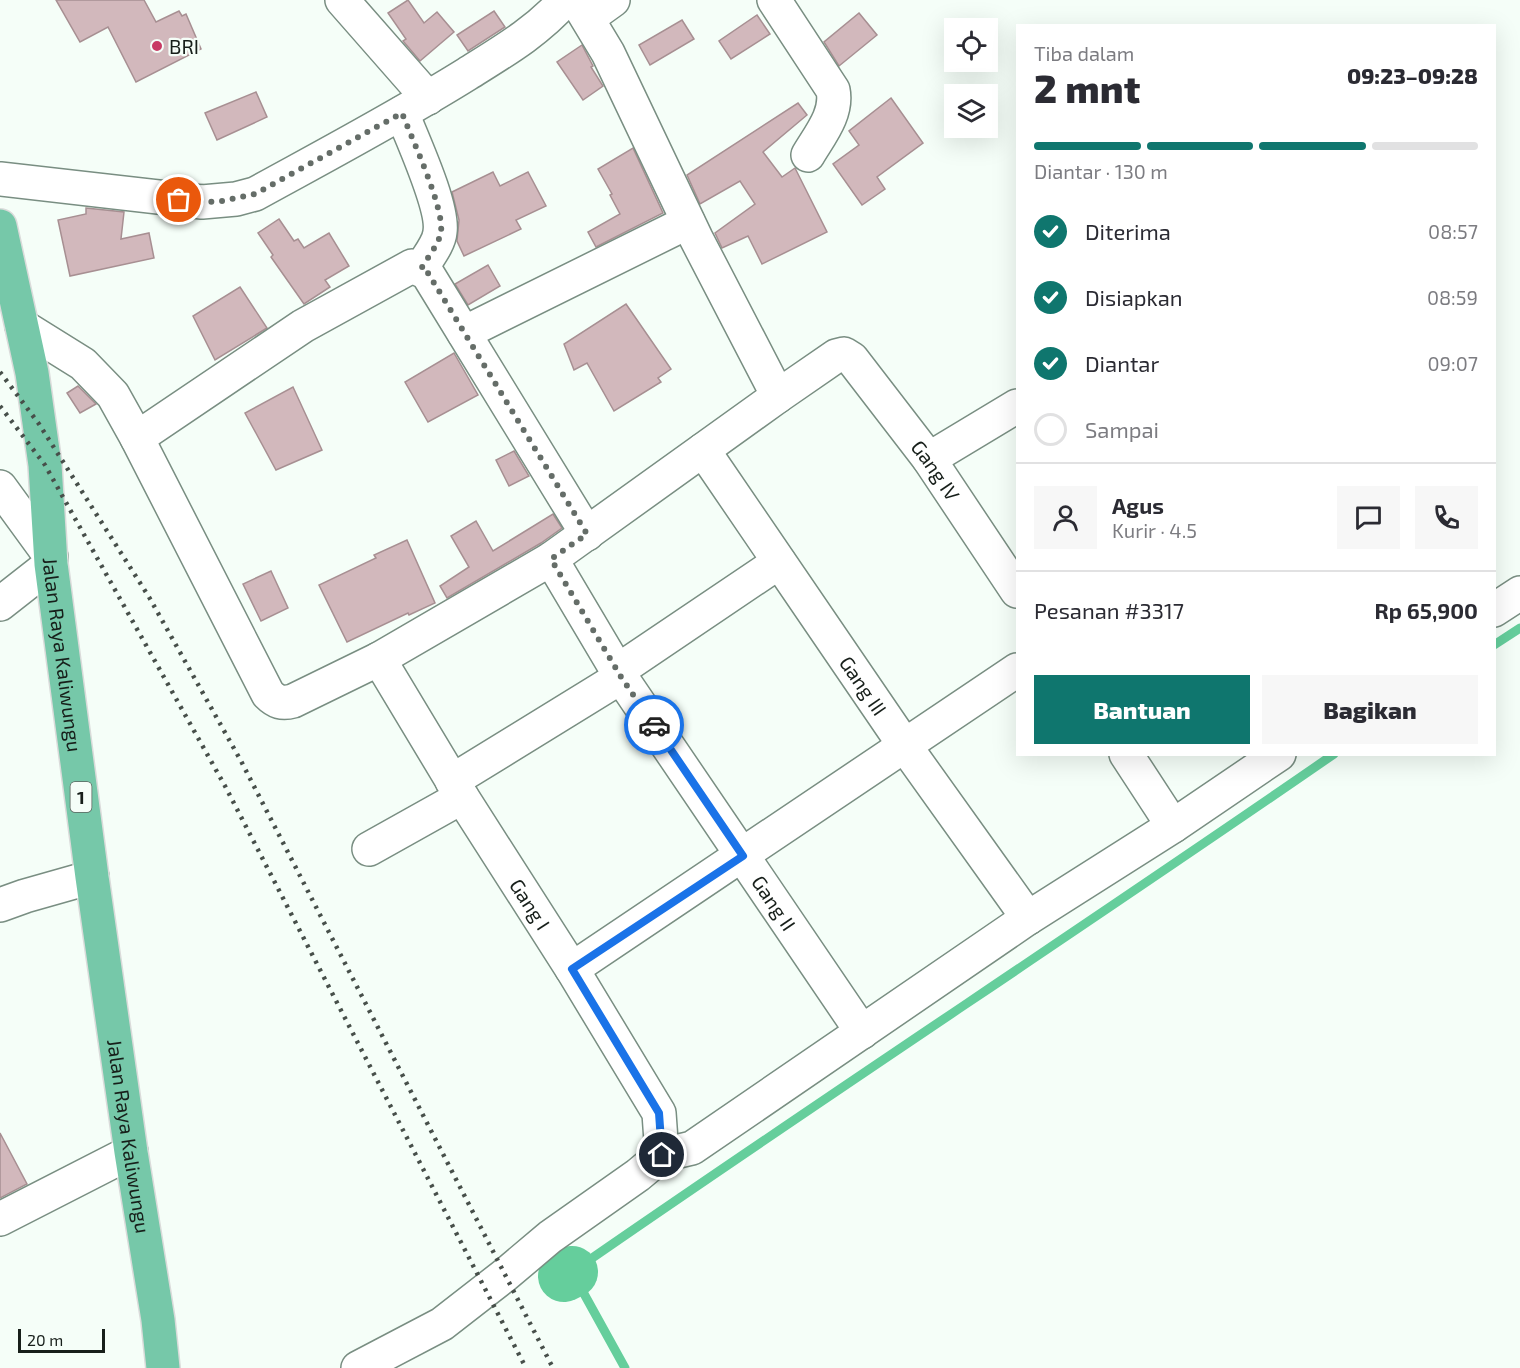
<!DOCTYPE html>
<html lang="id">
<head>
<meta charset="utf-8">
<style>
  body { margin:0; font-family:"Exo 2",sans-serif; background:#f7f7f7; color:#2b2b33; height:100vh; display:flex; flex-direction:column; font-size:22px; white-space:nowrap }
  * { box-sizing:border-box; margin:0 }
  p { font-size:20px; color:#7c7c81 }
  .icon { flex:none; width:33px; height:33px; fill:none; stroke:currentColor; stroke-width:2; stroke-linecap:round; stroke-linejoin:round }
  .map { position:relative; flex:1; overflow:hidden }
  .details { position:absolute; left:1016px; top:24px; width:480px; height:732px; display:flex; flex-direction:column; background:#fff; border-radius:0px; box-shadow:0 6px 24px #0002 }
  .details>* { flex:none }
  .tools { position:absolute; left:944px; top:18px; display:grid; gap:12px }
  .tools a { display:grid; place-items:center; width:54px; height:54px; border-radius:0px; background:#fff; box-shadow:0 6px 24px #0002; font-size:30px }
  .scale { position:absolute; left:18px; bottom:15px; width:87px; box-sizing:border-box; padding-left:6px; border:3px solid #171f1a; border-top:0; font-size:16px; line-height:21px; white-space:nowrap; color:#171f1a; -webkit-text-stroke:4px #f5fef8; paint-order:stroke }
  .pin { position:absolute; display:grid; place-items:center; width:51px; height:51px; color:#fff; margin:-26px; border:3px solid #fff; border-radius:50%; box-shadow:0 2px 6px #0007 }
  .courier { position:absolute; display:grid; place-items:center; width:60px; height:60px; margin:-30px; border:4px solid #1a73e8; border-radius:50%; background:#fff; color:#222; box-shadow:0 2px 8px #0007 }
  .head em { font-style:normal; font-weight:800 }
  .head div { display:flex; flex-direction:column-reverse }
  .head { display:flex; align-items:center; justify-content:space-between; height:102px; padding:0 18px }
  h1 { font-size:39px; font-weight:800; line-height:45px }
  .bar { display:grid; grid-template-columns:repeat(4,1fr); gap:9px 6px; align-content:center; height:72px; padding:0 18px }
  .bar i { height:8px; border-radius:4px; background:#e1e1e2 }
  .bar .selected { background:#0f766e }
  .bar p { grid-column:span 4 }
  .line { display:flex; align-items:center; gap:15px; padding:0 18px; border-top:2px solid #e1e1e2 }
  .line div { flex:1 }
  .round { display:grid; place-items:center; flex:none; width:63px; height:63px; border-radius:0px; background:#f7f7f7 }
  ol { padding:0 18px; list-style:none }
  li { display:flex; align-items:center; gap:18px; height:66px }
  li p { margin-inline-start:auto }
  li .icon { padding:6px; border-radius:50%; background:#0f766e; color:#fff; stroke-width:4 }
  li:last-child { color:#7c7c81 }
  li i { width:33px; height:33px; border:3px solid #e1e1e2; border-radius:50% }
  .cta { display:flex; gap:12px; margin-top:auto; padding:12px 18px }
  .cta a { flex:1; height:69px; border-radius:0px; background:#0f766e; color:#fff; font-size:24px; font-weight:800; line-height:69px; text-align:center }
  .cta a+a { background:#f7f7f7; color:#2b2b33 }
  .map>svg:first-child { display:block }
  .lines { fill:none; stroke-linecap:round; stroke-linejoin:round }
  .stream { stroke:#65ce9c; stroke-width:9 }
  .river { stroke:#65ce9c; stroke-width:52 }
  .building { fill:#d2b8bc; stroke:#a78f92; stroke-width:1.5 }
  .minor-casing { stroke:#798e82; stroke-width:36 }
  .major-casing { stroke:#dadbda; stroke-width:36 }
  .minor { stroke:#fff; stroke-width:33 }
  .major { stroke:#76c8a9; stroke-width:33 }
  .rail { stroke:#474f4a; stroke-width:4.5; stroke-dasharray:3 6; stroke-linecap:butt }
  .done { stroke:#656d68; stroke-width:6; stroke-dasharray:0 10.8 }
  .route { stroke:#1a73e8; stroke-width:8 }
  .poi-dot { fill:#c83a64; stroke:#f5fef8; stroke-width:2 }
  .labels { text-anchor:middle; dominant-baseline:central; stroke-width:4.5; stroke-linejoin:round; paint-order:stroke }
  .shield { fill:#f5fef8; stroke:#5a625d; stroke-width:1.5 }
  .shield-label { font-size:18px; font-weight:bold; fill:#171f1a }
  .poi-label { font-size:20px; fill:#171f1a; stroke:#f5fef8; text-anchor:start }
  .street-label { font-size:20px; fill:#171f1a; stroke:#f5fef8 }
</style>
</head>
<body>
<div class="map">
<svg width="1520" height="1368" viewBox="0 0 1520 1368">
  <rect width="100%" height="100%" fill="#f5fef8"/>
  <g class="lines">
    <!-- stream -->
    <g class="stream">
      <path d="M1494 645 1520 628"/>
      <path d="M625 1368 572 1272C824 1097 1081 929 1334 754"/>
    </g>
    <!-- river -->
    <path class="river" d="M564 1276 572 1272"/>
  </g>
  <!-- building -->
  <g class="building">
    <path d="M56 0H144L156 22 179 11 182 16 186 14 201 49 136 82 108 27 80 42Z"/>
    <path d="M408 0 424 23 437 12 454 32 420 61 403 41 406 39 388 13Z"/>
    <path d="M494 11 505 27 468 51 457 35Z"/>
    <path d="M859 13 877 35 839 66 824 42Z"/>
    <path d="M757 15 770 34 731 59 719 41Z"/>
    <path d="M682 20 694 39 650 65 639 45Z"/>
    <path d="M582 45 593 66 591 67 603 86 583 100 557 62Z"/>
    <path d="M256 92 267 117 217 140 205 113Z"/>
    <path d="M891 98 923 143 877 177 885 189 862 205 833 164 859 145 849 131Z"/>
    <path d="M798 103 807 115 763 152 782 177 795 168 827 232 762 264 748 236 722 248 715 233 755 204 740 181 700 204 687 175Z"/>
    <path d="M633 148 663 213 596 247 588 232 620 214 610 195 612 194 598 169Z"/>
    <path d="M493 172 500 186 528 172 546 206 516 220 521 229 464 256 457 241 459 220 452 192Z"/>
    <path d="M86 208 124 212 121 239 149 233 154 258 70 276 58 220 86 214Z"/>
    <path d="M279 219 294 241 298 239 304 248 329 233 349 266 325 280 330 287 304 304 271 257 273 255 258 233Z"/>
    <path d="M488 265 500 286 468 305 455 284Z"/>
    <path d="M240 287 267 328 215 360 193 316Z"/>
    <path d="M626 304 671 369 658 378 661 382 614 411 587 363 574 370 564 344Z"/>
    <path d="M454 353 478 395 428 422 405 382Z"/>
    <path d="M78 386 96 404 80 413 67 393Z"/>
    <path d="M293 387 322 450 276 470 245 413Z"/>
    <path d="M514 451 529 476 509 486 496 460Z"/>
    <path d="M553 514 562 528 541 543 447 598 440 586 469 567 451 536 476 521 493 551Z"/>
    <path d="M407 540 435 603 409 615 408 613 347 642 319 585 376 558 374 555Z"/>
    <path d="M271 571 288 608 261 621 243 584Z"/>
    <path d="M0 1133 27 1184 0 1198Z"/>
  </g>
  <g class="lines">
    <!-- minor casing -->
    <g class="minor-casing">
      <g id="minor">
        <path d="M342 0 428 98"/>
        <path d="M576 0 608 53 696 238 778 396"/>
        <path d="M774 0 833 90C838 114 819 136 808 155"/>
        <path d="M588 18 613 0"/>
        <path d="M402 113C412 139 444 207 440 232 439 244 427 258 421 269"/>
        <path d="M0 179 202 202 236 199 255 194C326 155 398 117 467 74 502 52 537 32 565 0"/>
        <path id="s1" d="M22 326 83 364 113 395 137 438 268 694C276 702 282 704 293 701L379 659 551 559 778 396 836 356 844 354 852 359 929 459 1017 591"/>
        <path d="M464 333 688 222"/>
        <path d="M137 438 303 326 412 266 427 273 587 534"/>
        <path id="s2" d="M703 450 905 746 1028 918"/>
        <path d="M929 459 1017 406"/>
        <path d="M0 487 51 557"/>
        <path id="s3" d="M551 559 621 677 862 1032"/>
        <path d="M0 604 51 564"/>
        <path d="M1494 610 1520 593"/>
        <path id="s4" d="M379 659 462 797 572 969 659 1113 662 1155"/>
        <path d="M619 670 779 562"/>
        <path d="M1126 754 1173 826"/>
        <path d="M452 781 621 677"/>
        <path d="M369 849 462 797"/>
        <path d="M0 905 25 896 92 877"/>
        <path d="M572 969 1017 670"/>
        <path d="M0 1219 131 1152"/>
        <path d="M358 1368 442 1324 505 1275 550 1237 638 1175 662 1155 692 1148 1028 918 1173 826 1279 754"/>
      </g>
    </g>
    <!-- major casing -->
    <g class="major-casing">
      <g id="major">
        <path id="s5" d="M0 226 32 373 45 465 51 564 92 877 131 1152 158 1320 163 1368"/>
      </g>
    </g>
    <!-- minor -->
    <use href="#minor" class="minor"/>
    <!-- major -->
    <use href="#major" class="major"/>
    <!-- rail -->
    <g class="rail">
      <path d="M0 372 39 424 149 597 241 761 553 1368"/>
      <path d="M0 406 45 465 225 786 526 1368"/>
    </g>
  </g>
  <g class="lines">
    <!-- done -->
    <path class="done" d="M179 200 217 202 255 194 402 113C412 139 444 207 441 232 439 244 427 258 421 269L428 273 587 534 551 559 621 677 654 725"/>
    <!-- route -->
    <path class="route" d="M654 725 743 856 572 969 659 1113 662 1155"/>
  </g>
  <!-- markers -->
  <circle class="poi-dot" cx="157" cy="46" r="6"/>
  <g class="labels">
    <!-- shield labels -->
    <rect class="shield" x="70.5" y="782" width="21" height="30" rx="4.5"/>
    <g class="shield-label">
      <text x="81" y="797">1</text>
    </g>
    <!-- poi labels -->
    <g class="poi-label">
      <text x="169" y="46">BRI</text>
    </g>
    <!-- street labels -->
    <g class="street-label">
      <text stroke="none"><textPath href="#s1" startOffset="1281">Gang IV</textPath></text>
      <text stroke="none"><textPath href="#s5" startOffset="434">Jalan Raya Kaliwungu</textPath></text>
      <text stroke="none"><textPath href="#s2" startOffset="285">Gang III</textPath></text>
      <text stroke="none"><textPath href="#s3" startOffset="410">Gang II</textPath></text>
      <text stroke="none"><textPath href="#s4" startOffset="288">Gang I</textPath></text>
      <text stroke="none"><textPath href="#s5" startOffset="920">Jalan Raya Kaliwungu</textPath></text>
    </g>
  </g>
</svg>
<div class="tools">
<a><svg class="icon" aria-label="locate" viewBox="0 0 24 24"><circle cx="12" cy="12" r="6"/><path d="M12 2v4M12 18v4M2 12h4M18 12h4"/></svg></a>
<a><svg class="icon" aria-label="layers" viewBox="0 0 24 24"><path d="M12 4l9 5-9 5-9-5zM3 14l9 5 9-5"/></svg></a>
</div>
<div class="scale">20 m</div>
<div class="pin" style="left:179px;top:200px;background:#ea580c"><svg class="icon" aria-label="bag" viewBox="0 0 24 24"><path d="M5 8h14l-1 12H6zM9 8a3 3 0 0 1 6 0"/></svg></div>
<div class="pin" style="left:662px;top:1155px;background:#1f2937"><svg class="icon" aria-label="home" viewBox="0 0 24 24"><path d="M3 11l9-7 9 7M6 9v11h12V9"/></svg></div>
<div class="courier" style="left:654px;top:725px"><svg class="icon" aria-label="car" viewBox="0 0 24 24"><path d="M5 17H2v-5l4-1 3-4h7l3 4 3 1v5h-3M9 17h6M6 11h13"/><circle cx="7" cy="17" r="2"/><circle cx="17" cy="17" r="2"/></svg></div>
<section class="details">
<div class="head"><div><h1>2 mnt</h1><p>Tiba dalam</p></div><em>09:23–09:28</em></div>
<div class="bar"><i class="selected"></i><i class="selected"></i><i class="selected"></i><i></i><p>Diantar · 130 m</p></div>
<ol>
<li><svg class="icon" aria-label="check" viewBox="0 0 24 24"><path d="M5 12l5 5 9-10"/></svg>Diterima<p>08:57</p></li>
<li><svg class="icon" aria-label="check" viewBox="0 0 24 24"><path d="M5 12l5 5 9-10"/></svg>Disiapkan<p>08:59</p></li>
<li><svg class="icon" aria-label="check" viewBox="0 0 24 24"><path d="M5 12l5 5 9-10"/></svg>Diantar<p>09:07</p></li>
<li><i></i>Sampai</li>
</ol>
<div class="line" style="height:108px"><a class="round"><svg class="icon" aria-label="person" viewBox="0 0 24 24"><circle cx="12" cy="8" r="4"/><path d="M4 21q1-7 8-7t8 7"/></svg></a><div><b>Agus</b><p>Kurir · 4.5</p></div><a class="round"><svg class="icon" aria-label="chat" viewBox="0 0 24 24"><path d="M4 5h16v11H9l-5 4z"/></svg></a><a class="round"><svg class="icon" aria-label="phone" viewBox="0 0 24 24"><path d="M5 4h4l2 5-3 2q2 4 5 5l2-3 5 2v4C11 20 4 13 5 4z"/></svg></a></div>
<div class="line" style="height:78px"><div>Pesanan #3317</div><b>Rp 65,900</b></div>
<div class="cta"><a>Bantuan</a><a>Bagikan</a></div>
</section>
</div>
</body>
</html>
